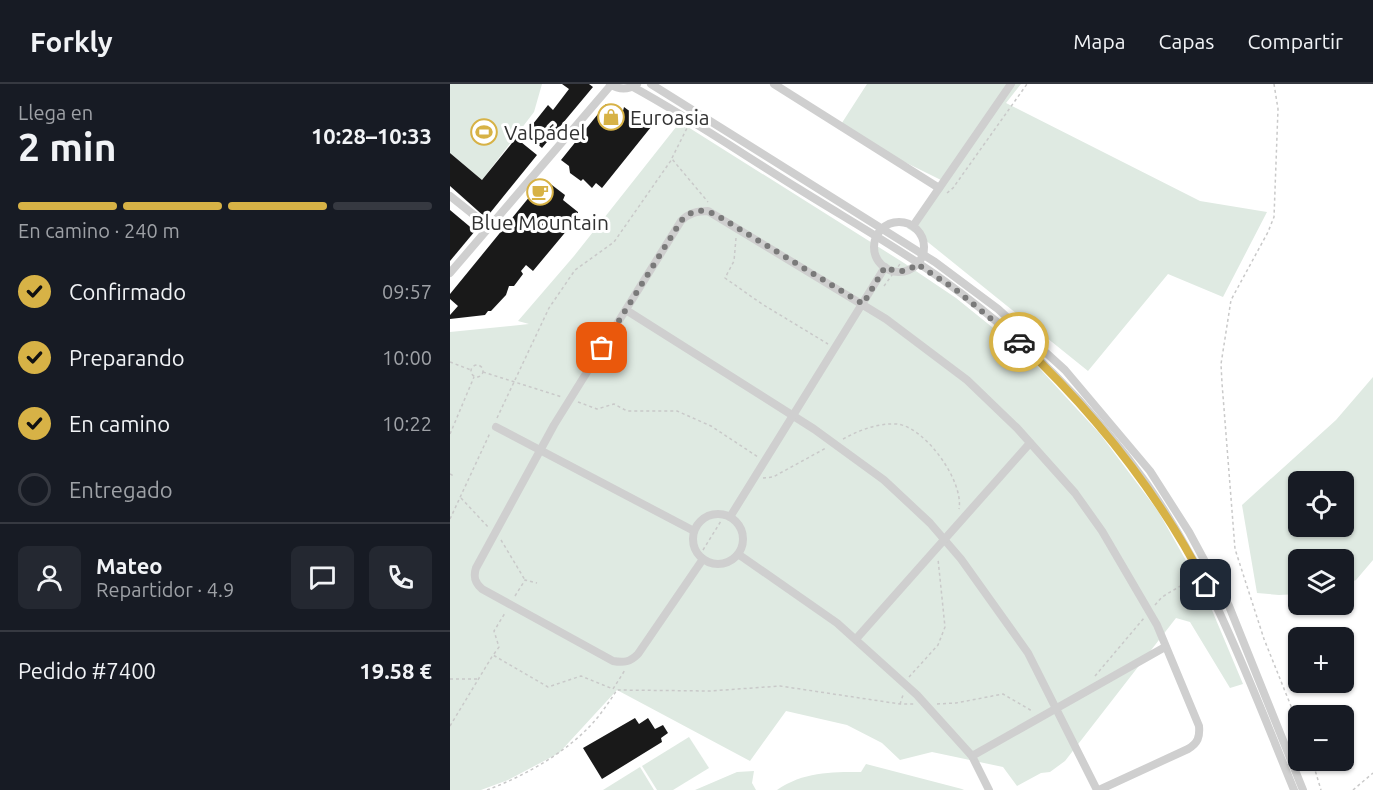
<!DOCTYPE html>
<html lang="es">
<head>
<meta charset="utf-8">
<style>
  body { margin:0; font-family:Ubuntu,sans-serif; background:#242831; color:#f1f3f6; height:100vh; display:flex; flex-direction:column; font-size:22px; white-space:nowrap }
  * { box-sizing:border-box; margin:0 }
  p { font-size:20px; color:#9ea1a6 }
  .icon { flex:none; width:33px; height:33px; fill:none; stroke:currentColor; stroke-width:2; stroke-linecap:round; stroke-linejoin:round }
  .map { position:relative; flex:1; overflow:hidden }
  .drawer { display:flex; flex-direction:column; background:#171b24; width:450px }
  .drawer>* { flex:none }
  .fabs { position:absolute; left:838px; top:387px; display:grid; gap:12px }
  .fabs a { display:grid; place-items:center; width:66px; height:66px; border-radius:9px; background:#171b24; box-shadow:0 2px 4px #0004; font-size:30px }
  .pin { position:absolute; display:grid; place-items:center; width:51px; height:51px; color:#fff; margin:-26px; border-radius:12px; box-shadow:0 3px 9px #0006 }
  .courier { position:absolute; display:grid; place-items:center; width:60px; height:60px; margin:-30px; border:4px solid #d7b246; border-radius:50%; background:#fff; color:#222; box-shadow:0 2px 8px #0007 }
  .headline em { font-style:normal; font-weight:700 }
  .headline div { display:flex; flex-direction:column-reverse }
  .headline { display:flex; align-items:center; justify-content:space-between; height:102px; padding:0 18px }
  h1 { font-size:39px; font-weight:700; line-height:45px }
  .bar { display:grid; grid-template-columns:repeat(4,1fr); gap:9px 6px; align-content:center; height:72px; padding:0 18px }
  .bar i { height:8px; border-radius:4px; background:#363941 }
  .bar .current { background:#d7b246 }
  .bar p { grid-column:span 4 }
  .line { display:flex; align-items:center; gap:15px; padding:0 18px; border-top:2px solid #363941 }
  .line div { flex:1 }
  .round { display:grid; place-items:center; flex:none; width:63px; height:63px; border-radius:9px; background:#242831 }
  ol { padding:0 18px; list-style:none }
  li { display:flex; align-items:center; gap:18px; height:66px }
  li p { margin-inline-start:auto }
  li .icon { padding:6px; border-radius:50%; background:#d7b246; color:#111; stroke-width:4 }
  li:last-child { color:#9ea1a6 }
  li i { width:33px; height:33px; border:3px solid #363941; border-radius:50% }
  header { display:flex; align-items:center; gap:36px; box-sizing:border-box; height:84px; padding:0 30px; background:#171b24; border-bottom:2px solid #363941 }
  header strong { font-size:28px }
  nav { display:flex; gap:33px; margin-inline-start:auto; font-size:21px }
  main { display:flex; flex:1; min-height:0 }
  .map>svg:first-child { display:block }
  .green { fill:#dfeae2; fill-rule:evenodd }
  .building { fill:#191919 }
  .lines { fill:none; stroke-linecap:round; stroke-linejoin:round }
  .path { stroke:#c9c9c9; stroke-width:1.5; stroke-dasharray:3 3; stroke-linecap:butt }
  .minor { stroke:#cfcfcf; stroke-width:8 }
  .done { stroke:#7a7a7a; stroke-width:6; stroke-dasharray:0 10.8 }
  .route { stroke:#d7b246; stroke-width:8 }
  .labels { text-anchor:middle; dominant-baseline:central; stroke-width:6; stroke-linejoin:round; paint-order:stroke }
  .poi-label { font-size:21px; fill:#323232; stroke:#fff; text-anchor:start }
</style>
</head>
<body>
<header>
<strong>Forkly</strong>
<nav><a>Mapa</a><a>Capas</a><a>Compartir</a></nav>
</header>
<main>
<section class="drawer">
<div class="headline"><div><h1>2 min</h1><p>Llega en</p></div><em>10:28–10:33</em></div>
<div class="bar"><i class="current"></i><i class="current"></i><i class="current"></i><i></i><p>En camino · 240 m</p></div>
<ol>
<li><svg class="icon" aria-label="check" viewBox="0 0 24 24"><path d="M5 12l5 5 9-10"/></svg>Confirmado<p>09:57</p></li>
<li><svg class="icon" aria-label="check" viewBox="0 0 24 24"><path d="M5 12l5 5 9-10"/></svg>Preparando<p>10:00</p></li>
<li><svg class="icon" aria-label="check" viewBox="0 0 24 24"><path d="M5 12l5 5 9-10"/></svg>En camino<p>10:22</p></li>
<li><i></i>Entregado</li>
</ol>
<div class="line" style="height:108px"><a class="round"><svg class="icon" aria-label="person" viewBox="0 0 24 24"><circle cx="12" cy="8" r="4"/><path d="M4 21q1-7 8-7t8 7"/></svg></a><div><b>Mateo</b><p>Repartidor · 4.9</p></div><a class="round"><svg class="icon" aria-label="chat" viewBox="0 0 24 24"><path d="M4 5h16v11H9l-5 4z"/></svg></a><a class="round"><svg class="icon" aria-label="phone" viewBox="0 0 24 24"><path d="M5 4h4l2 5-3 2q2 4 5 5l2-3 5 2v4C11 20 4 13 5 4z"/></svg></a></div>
<div class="line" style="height:78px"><div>Pedido #7400</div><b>19.58 €</b></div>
</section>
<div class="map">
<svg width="923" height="706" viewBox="0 0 923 706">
  <rect width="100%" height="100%" fill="#fff"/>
  <!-- green -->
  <g class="green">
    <path d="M0 0H92L84 28 32 96 0 69Z"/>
    <path d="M417 0H571L556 19 750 117 817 128 773 213 718 190 638 287 474 155 457 144 493 97 388 45Z"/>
    <path d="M230 38 454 179 506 214 579 273 650 350 708 427 756 512 793 600 780 604 740 538 726 534 615 677 600 688 591 689 567 702 553 683 482 668 450 676 432 659 397 641 336 627 300 677 167 606 109 669 58 696 31 706H0V248L79 240 68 237 124 172Z"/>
    <path d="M923 293V476L906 496 894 501V476H849V510L829 511 807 509 792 421 886 336ZM849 398H894V442H849Z"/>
    <path d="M239 653 259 684 223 706H207L192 682Z"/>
    <path d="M416 680 512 705 514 706H327C353 688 380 688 411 688Z"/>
    <path d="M190 683 204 706H153Z"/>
    <path d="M304 687 302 699 306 706H245L287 688Z"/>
  </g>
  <!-- building -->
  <g class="building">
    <path d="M112 0H139L143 3 92 64 75 50 98 21 103 26 119 5Z"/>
    <path d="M156 20 167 28 169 24 173 27 174 23 201 43 152 104 146 99 142 104 133 95 131 97 120 89 119 82 111 76Z"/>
    <path d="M66 54 87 71 36 134 0 102V69L32 96Z"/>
    <path d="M94 95 115 111 113 116 128 128V133L83 187 76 181 71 187 73 190 64 202H59L56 211 41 227H38L35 231 0 235V231L8 222 0 215V210Z"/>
    <path d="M0 126 25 147 0 177Z"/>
    <path d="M185 634 189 640 198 634 205 645 213 641 218 649 211 654 212 658 152 695 133 664Z"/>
  </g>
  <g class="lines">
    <!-- path -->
    <g class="path">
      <path d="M824 0 828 25 824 133 818 148 781 216 771 280 772 299 785 465 814 555 849 642"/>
      <path d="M222 74 237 44"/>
      <path d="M497 109 503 104 577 0"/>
      <path d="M286 154 284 177 275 194 312 220 378 260"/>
      <path d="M434 202 450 180"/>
      <path d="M0 278 21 286"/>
      <circle cx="27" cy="287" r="6"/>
      <path d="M33 288 112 313"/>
      <path d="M128 318 147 325 164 320 177 327H227L261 342 308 373"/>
      <path d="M47 334 99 224 125 186 164 158 222 75 258 118"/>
      <path d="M0 350 24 293"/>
      <path d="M393 355C410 346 427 339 447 340 475 343 514 397 509 425"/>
      <path d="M0 390 4 392"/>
      <path d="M313 394 323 393 376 364"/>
      <path d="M11 414 39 444"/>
      <path d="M0 435 40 349"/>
      <path d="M51 456 75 496"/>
      <path d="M253 466 271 437"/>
      <path d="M65 512 75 496 87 499"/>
      <path d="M705 521 712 513 742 495"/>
      <path d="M44 570 49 563 44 547 55 529"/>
      <path d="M645 592 694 534"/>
      <path d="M459 593 488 561 495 543 488 475"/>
      <path d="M0 595H28"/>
      <path d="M450 620 453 611"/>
      <path d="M487 620 506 619 553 610 582 627"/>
      <path d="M0 642 43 571 98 603 131 592 163 605 175 586"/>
      <path d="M862 676 871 706"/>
      <path d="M37 706C77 691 121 666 148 633 155 624 161 615 167 606L260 607 330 602 450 620H465"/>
      <path d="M903 706 923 689"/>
    </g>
    <!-- minor -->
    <g class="minor">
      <path d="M160 0C169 6 178 6 187 0"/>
      <path d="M201 0 485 178 548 225 615 286 700 387 739 448 779 522 853 706"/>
      <path d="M324 0 489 104"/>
      <path d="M183 3C240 34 294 71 349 105 397 135 447 163 493 196 570 251 642 322 697 400 762 494 801 601 844 706"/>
      <path d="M0 112 39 143"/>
      <circle cx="449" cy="163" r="25"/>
      <path d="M463 142 561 0"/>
      <path d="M0 189 161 1"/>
      <path d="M176 226 364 345 434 396 480 439 511 475 578 569 647 706"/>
      <path d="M46 343 244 447"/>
      <circle cx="268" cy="455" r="25"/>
      <path d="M280 433 435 183"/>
      <path d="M288 470 387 539 467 611 522 672 539 706"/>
      <path d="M253 475 188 570C180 578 174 579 163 577L32 505C25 499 23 493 26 484L104 341 231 137C239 129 247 127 258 127L436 235 517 296 567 344 625 409 652 447 707 541 749 642C750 653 748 659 738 665L649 706"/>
      <path d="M406 555 580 359"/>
      <path d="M522 672 715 563"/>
    </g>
  </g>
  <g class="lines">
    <!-- done -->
    <path class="done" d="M152 264 231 137C242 125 254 124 268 132L413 220 435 183C446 189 457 189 467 180L505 205 569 258"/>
    <!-- route -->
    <path class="route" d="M569 258C645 329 708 408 756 501"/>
  </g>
  <!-- icons -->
  <defs>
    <g id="shop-ring" transform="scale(1.35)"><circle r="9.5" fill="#fff" stroke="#d7b246" stroke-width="1.5"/><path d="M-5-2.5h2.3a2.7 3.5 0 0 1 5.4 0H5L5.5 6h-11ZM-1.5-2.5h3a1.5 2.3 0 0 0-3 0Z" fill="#d7b246"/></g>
    <g id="stadium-ring" transform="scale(1.35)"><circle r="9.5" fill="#fff" stroke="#d7b246" stroke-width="1.5"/><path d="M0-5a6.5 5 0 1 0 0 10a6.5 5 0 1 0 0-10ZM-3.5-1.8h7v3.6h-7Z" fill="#d7b246"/></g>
    <g id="cafe-ring" transform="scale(1.35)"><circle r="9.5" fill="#fff" stroke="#d7b246" stroke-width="1.5"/><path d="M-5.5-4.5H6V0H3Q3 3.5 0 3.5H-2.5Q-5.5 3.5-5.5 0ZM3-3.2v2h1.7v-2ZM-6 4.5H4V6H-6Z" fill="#d7b246"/></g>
  </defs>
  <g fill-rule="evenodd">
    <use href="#shop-ring" x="161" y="33"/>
    <use href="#stadium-ring" x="34" y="48"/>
    <use href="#cafe-ring" x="90" y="108"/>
  </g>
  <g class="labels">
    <!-- poi labels -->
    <g class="poi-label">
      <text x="180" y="33">Euroasia</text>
      <text x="54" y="48">Valpádel</text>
      <text x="90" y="138" text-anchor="middle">Blue Mountain</text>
    </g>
  </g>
</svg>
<div class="fabs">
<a><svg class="icon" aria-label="locate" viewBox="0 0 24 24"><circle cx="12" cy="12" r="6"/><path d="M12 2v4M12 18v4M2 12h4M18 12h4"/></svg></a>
<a><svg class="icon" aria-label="layers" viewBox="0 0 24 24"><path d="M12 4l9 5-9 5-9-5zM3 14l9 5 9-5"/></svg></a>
<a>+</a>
<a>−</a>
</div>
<div class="pin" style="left:152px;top:264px;background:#ea580c"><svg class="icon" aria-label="bag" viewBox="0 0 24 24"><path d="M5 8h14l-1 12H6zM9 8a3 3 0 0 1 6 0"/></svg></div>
<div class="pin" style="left:756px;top:501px;background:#1f2937"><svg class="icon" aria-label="home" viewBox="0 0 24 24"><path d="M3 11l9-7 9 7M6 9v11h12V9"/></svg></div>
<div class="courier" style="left:569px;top:258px"><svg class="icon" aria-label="car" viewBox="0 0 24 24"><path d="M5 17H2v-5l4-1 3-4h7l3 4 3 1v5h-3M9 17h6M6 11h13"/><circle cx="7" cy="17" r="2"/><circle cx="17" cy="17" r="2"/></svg></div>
</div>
</main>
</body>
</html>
